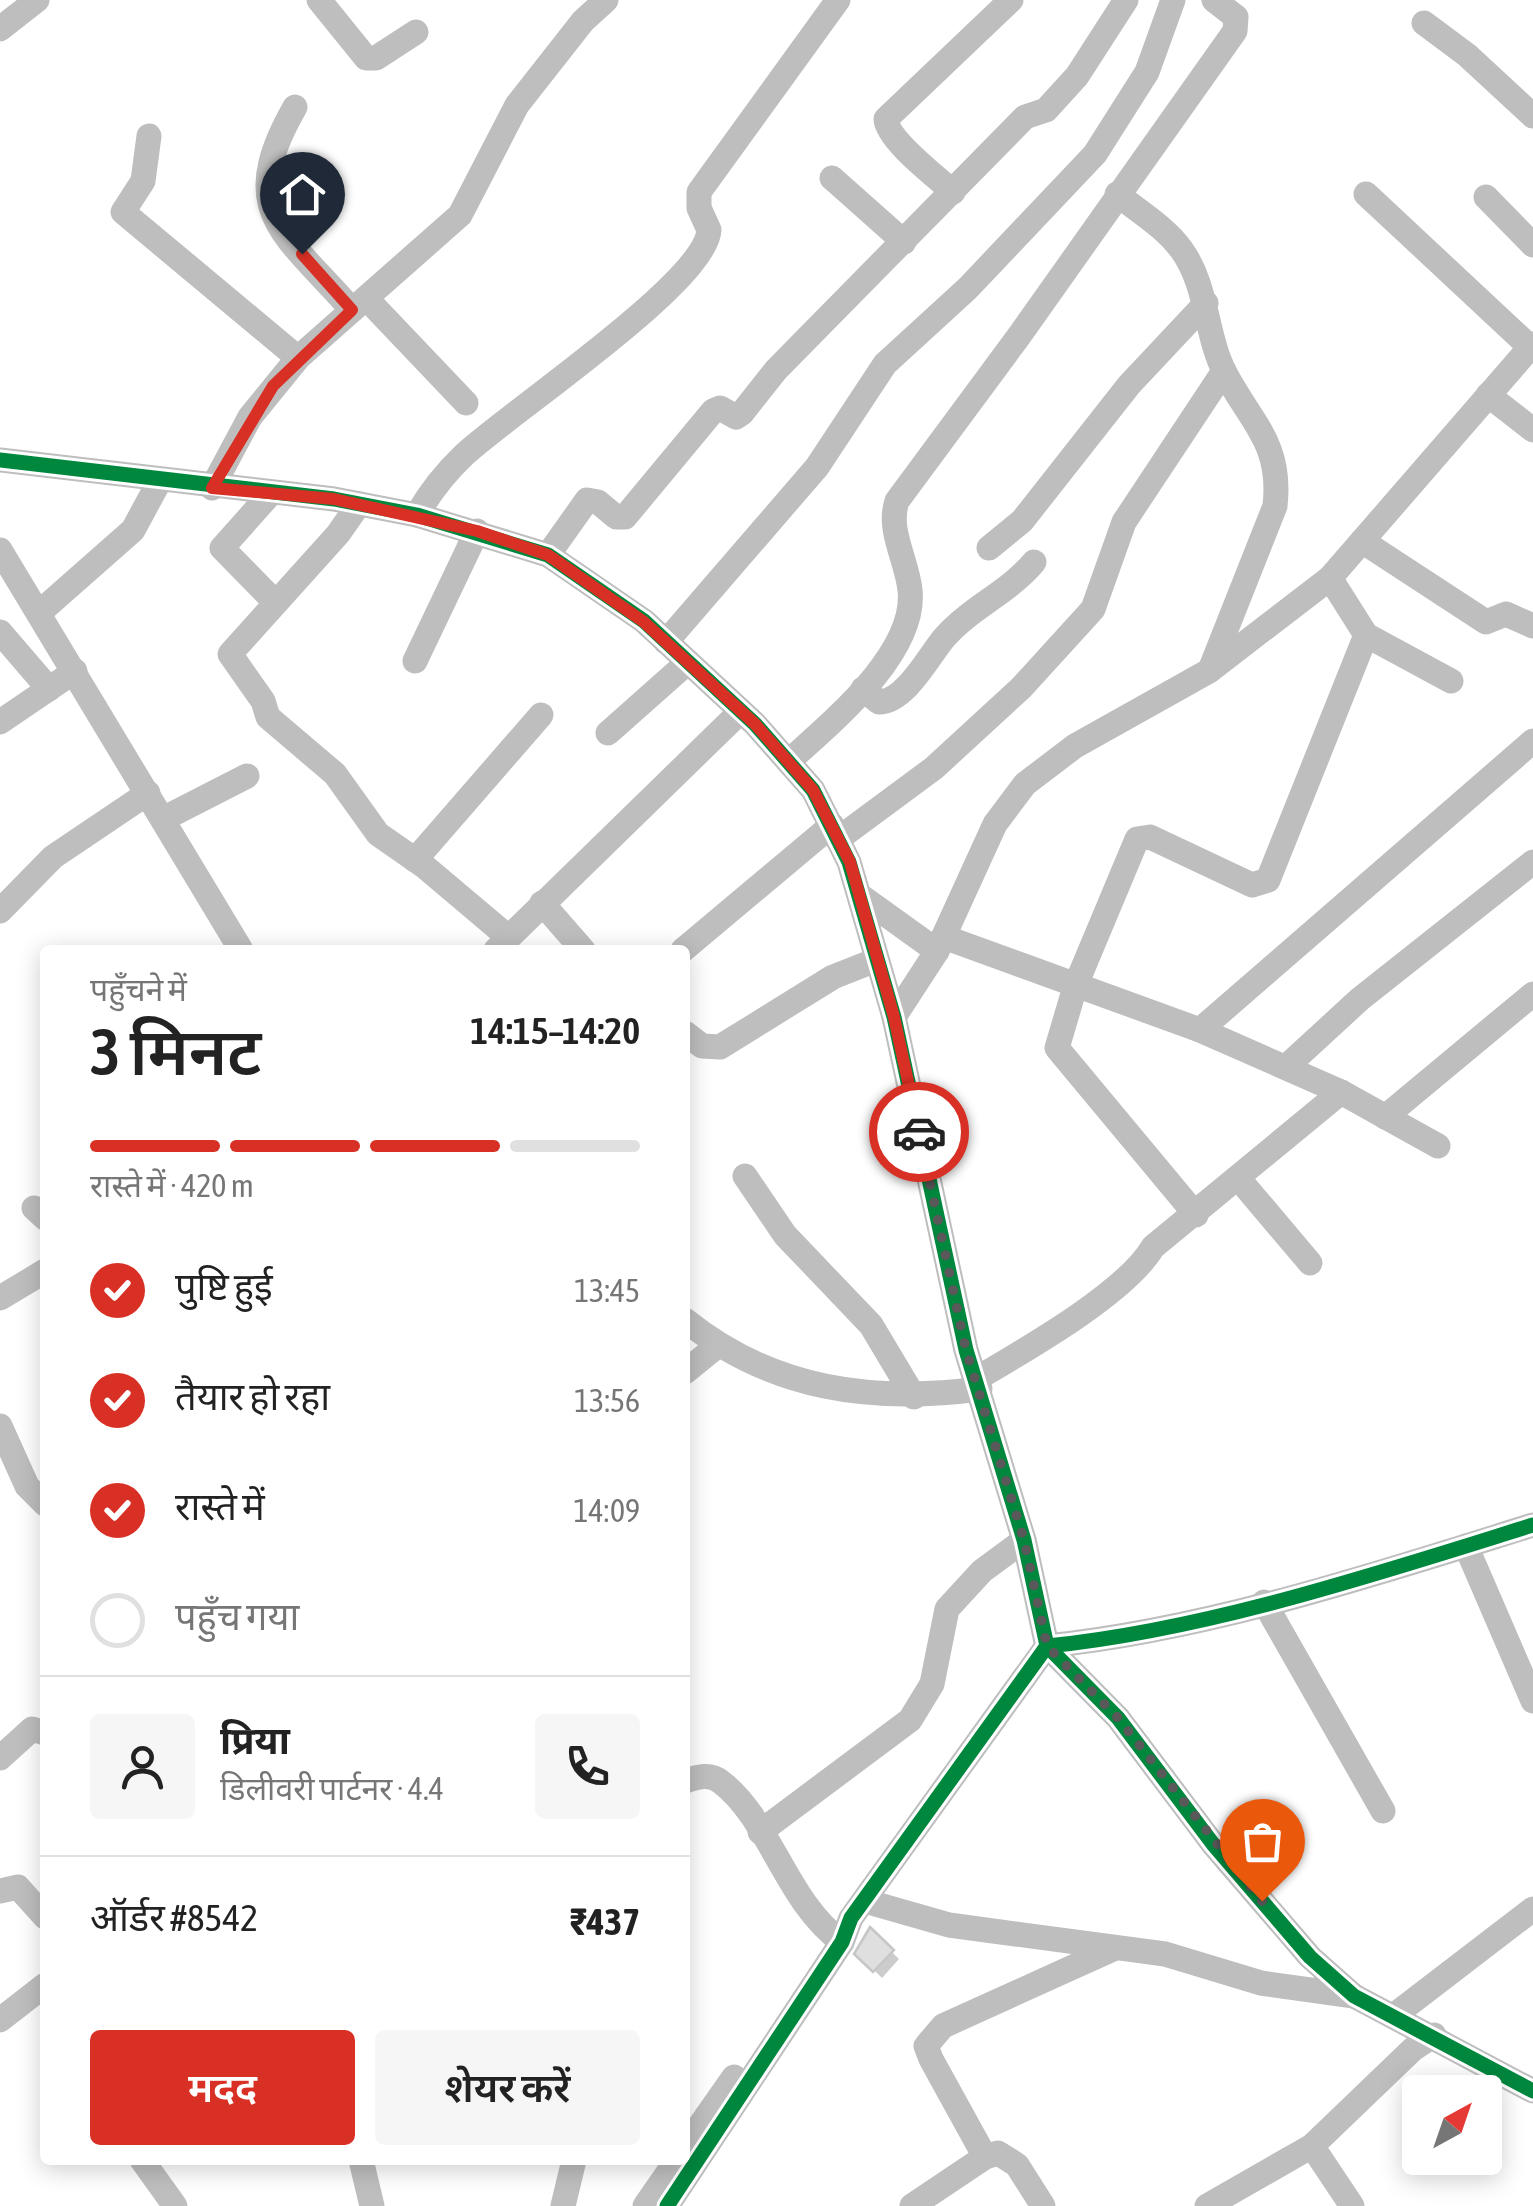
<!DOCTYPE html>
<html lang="hi">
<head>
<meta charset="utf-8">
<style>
  body { margin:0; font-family:"Asap Condensed","Noto Sans Devanagari",sans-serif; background:#f6f6f6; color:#222; height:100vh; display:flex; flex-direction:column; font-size:38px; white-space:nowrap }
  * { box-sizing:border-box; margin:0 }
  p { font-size:32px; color:#767676 }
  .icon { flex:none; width:55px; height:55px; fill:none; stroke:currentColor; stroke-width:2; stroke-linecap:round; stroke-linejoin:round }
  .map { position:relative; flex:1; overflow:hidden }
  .drawer { position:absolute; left:40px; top:945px; width:650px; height:1220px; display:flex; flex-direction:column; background:#fff; border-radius:10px; box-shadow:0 5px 25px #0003 }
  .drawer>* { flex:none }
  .needle { width:65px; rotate:40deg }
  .controls { position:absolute; left:1402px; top:2075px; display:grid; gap:20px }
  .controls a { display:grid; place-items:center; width:100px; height:100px; border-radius:10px; background:#fff; box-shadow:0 5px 25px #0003; font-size:50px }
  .pin { position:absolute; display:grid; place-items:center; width:85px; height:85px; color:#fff; margin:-102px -42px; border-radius:50% 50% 50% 0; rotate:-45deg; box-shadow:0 0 10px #0007 }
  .pin .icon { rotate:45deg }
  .courier { position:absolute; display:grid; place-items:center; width:100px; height:100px; margin:-50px; border:8px solid #d93025; border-radius:50%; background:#fff; color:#222; box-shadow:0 2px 12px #0007 }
  .summary em { font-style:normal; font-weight:600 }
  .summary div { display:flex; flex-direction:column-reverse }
  .summary { display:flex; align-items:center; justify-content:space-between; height:170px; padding:0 50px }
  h1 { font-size:65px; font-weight:600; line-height:75px }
  .bar { display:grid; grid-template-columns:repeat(4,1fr); gap:15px 10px; align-content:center; height:120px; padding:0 50px }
  .bar i { height:12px; border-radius:8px; background:#e0e0e0 }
  .bar .selected { background:#d93025 }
  .bar p { grid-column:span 4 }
  .line { display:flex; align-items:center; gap:25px; padding:0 50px; border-top:2px solid #e0e0e0 }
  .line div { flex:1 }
  .round { display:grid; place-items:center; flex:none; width:105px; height:105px; border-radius:10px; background:#f6f6f6 }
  ol { padding:0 50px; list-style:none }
  li { display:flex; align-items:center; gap:30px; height:110px }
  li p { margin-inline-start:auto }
  li .icon { padding:10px; border-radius:50%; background:#d93025; color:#fff; stroke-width:4 }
  li:last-child { color:#767676 }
  li i { width:55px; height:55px; border:5px solid #e0e0e0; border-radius:50% }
  .primary-button { display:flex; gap:20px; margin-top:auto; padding:20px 50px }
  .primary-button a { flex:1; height:115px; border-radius:10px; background:#d93025; color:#fff; font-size:40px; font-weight:600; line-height:115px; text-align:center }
  .primary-button a+a { background:#f6f6f6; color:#222 }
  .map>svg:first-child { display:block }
  .shadow { fill:#0003 }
  .building { fill:#dfdfdf; stroke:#c6c6c6; stroke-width:2.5 }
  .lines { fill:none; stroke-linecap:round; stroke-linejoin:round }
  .minor { stroke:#bebebe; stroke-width:25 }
  .cycleway-casing { stroke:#fff; stroke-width:21 }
  .cycleway { stroke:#00873e; stroke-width:15 }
  .done { stroke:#595959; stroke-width:10; stroke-dasharray:0 18 }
  .route { stroke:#d93025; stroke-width:12 }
</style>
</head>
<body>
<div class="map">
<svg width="1533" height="2206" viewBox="0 0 1533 2206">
  <rect width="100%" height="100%" fill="#fff"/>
  <!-- shadow -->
  <path class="shadow" d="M870 1931 899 1959 882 1978 857 1953Z"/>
  <!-- building -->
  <path class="building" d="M870 1927 894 1950 873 1972 854 1954Z"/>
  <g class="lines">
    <!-- minor -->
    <g class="minor">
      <path d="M319 0 366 58H376L416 32"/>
      <path d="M1424 23 1467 55 1533 116"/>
      <path d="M0 29 37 0"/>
      <path d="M295 107C235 212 284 232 352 310"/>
      <path d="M149 136 143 181 123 212 298 358"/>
      <path d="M832 178 904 242"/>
      <path d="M953 192C937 177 887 140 886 119L1011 0"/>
      <path d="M1117 194C1138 211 1165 227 1181 249 1208 286 1205 334 1225 373 1251 423 1282 443 1275 506L1210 670"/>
      <path d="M1366 194 1530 347"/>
      <path d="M1486 197 1533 245"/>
      <path d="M366 298 466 403"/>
      <path d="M1488 395 1533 430"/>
      <path d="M0 460 334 499 417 515 548 555 644 621 755 724 813 790 849 862 894 1017 966 1350 1024 1540 1047 1646 1118 1718 1213 1844 1310 1957 1354 1996 1533 2091"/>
      <path d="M212 488 250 417 298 358 460 215 517 105 583 21 606 0"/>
      <path d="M271 493 222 548 275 602"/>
      <path d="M359 504 338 534 230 654 263 701 268 717 335 774 378 834 424 866 508 937"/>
      <path d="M417 515C430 492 445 473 464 455 510 412 705 283 709 230L699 208V192L838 0"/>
      <path d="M1362 541 1486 622 1506 614 1533 626"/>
      <path d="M989 548 1022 521 1129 385 1206 303"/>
      <path d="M0 550 241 950"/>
      <path d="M548 555 587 500 598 502 616 517H625L713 411 720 408 736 417 742 413 776 370 1025 117 1046 110 1077 76 1126 0"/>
      <path d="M1330 578 1366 635 1451 681"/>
      <path d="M40 612 133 530 160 480"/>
      <path d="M0 632 49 689"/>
      <path d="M666 642 817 467 885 364 968 288 1095 154 1147 72 1173 0"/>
      <path d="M415 661 477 531"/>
      <path d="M863 689 879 702C905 702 929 656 944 638 971 607 1008 593 1034 562"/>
      <path d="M0 722 75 671"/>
      <path d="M608 733 688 662"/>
      <path d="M789 761C831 723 917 653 910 590 907 560 887 530 897 501L1019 336 1235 31 1236 17 1214 0"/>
      <path d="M163 819 247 776"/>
      <path d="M838 839 934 768 1021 688 1093 609 1124 522 1224 371"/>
      <path d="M415 860 541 715"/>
      <path d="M859 895 937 951"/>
      <path d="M542 903 583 950"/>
      <path d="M0 911 53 857 148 793"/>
      <path d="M944 937 1200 1030 1341 1092 1438 1146"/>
      <path d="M496 950 741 711"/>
      <path d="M683 950 832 825"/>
      <path d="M894 1017 937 951 995 824 1025 784 1075 746 1209 671 1330 578 1533 344"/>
      <path d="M1200 1030 1533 741"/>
      <path d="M685 1033 702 1046 720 1047 833 977 876 960"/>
      <path d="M1286 1067 1360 999 1533 862"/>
      <path d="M1385 1117 1533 994"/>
      <path d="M745 1176 785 1235 871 1325 914 1397"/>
      <path d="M1239 1179 1310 1263"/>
      <path d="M34 1208 45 1218"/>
      <path d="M1196 1215 1057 1048 1075 987 1137 839 1150 837 1252 885 1268 880 1366 635"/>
      <path d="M0 1298 45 1271"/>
      <path d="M685 1320C772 1390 872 1403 980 1389"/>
      <path d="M685 1372 717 1346"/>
      <path d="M976 1379C1025 1350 1126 1293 1153 1247L1341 1092"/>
      <path d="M0 1426 27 1486 45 1504"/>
      <path d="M1466 1546 1533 1701"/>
      <path d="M1264 1602 1383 1811"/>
      <path d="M0 1758 32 1729 45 1733"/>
      <path d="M685 1781C698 1777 710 1773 721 1782 770 1819 786 1902 842 1942"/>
      <path d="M760 1832 910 1720 932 1684 947 1609 982 1571 1024 1540"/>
      <path d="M0 1891 18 1887 45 1917"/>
      <path d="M865 1901 949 1925 1165 1954 1261 1983 1354 1996"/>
      <path d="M1396 2014 1533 1909"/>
      <path d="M0 2020 45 1985"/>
      <path d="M1312 2146 1352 2206"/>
      <path d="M685 2147 734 2077"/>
      <path d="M985 2157 931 2059 926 2046 943 2026 1115 1948"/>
      <path d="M142 2160 175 2206"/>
      <path d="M361 2160 372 2206"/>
      <path d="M563 2206 574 2160"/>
      <path d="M645 2206 677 2160"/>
      <path d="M667 2206 842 1942 851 1918 1047 1646C1207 1630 1379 1573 1533 1525"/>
      <path d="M912 2206 985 2157 998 2153 1017 2165 1043 2206"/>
      <path d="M1207 2206 1312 2146 1413 2049 1434 2035"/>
    </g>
    <!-- cycleway casing -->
    <g class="cycleway-casing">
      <g id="cycleway">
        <path d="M0 460 334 499 417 515 548 555 644 621 755 724 813 790 849 862 894 1017 966 1350 1024 1540 1047 1646 1118 1718 1213 1844 1310 1957 1354 1996 1533 2091"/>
        <path d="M667 2206 842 1942 851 1918 1047 1646C1207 1630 1379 1573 1533 1525"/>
      </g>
    </g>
    <!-- cycleway -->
    <use href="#cycleway" class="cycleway"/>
  </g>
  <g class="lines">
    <!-- done -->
    <path class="done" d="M919 1132 966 1350 1024 1540 1047 1646 1118 1718 1262 1901"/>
    <!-- route -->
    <path class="route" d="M302 254 352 310 273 386 212 488 334 499 477 531 548 555 644 622 755 724 813 790 850 862 894 1017 919 1132"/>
  </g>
</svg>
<div class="controls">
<a><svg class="needle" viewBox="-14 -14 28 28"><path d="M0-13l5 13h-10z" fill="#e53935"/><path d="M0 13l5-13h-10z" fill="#767676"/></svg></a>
</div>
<div class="pin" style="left:1262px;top:1901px;background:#ea580c"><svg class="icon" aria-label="bag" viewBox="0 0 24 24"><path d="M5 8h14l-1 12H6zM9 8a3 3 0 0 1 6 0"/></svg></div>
<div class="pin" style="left:302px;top:254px;background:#1f2937"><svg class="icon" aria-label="home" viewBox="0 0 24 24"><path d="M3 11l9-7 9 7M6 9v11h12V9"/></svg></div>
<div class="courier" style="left:919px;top:1132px"><svg class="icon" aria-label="car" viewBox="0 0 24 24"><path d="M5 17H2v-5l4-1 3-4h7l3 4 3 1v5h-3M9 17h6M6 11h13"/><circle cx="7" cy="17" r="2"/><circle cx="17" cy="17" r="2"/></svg></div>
<section class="drawer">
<div class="summary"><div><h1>3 मिनट</h1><p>पहुँचने में</p></div><em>14:15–14:20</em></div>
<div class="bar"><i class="selected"></i><i class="selected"></i><i class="selected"></i><i></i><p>रास्ते में · 420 m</p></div>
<ol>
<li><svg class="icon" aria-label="check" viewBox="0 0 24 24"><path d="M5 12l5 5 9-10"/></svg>पुष्टि हुई<p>13:45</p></li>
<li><svg class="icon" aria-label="check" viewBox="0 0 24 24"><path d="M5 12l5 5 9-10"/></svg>तैयार हो रहा<p>13:56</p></li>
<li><svg class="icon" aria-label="check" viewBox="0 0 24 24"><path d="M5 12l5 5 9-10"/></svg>रास्ते में<p>14:09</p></li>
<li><i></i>पहुँच गया</li>
</ol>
<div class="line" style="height:180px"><a class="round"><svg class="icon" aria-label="person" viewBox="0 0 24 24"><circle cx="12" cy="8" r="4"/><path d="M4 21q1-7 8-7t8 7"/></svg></a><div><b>प्रिया</b><p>डिलीवरी पार्टनर · 4.4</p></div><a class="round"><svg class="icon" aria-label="phone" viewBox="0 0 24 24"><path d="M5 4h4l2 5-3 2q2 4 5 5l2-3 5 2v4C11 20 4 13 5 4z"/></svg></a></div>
<div class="line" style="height:130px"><div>ऑर्डर #8542</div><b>₹437</b></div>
<div class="primary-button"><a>मदद</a><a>शेयर करें</a></div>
</section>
</div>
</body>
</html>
